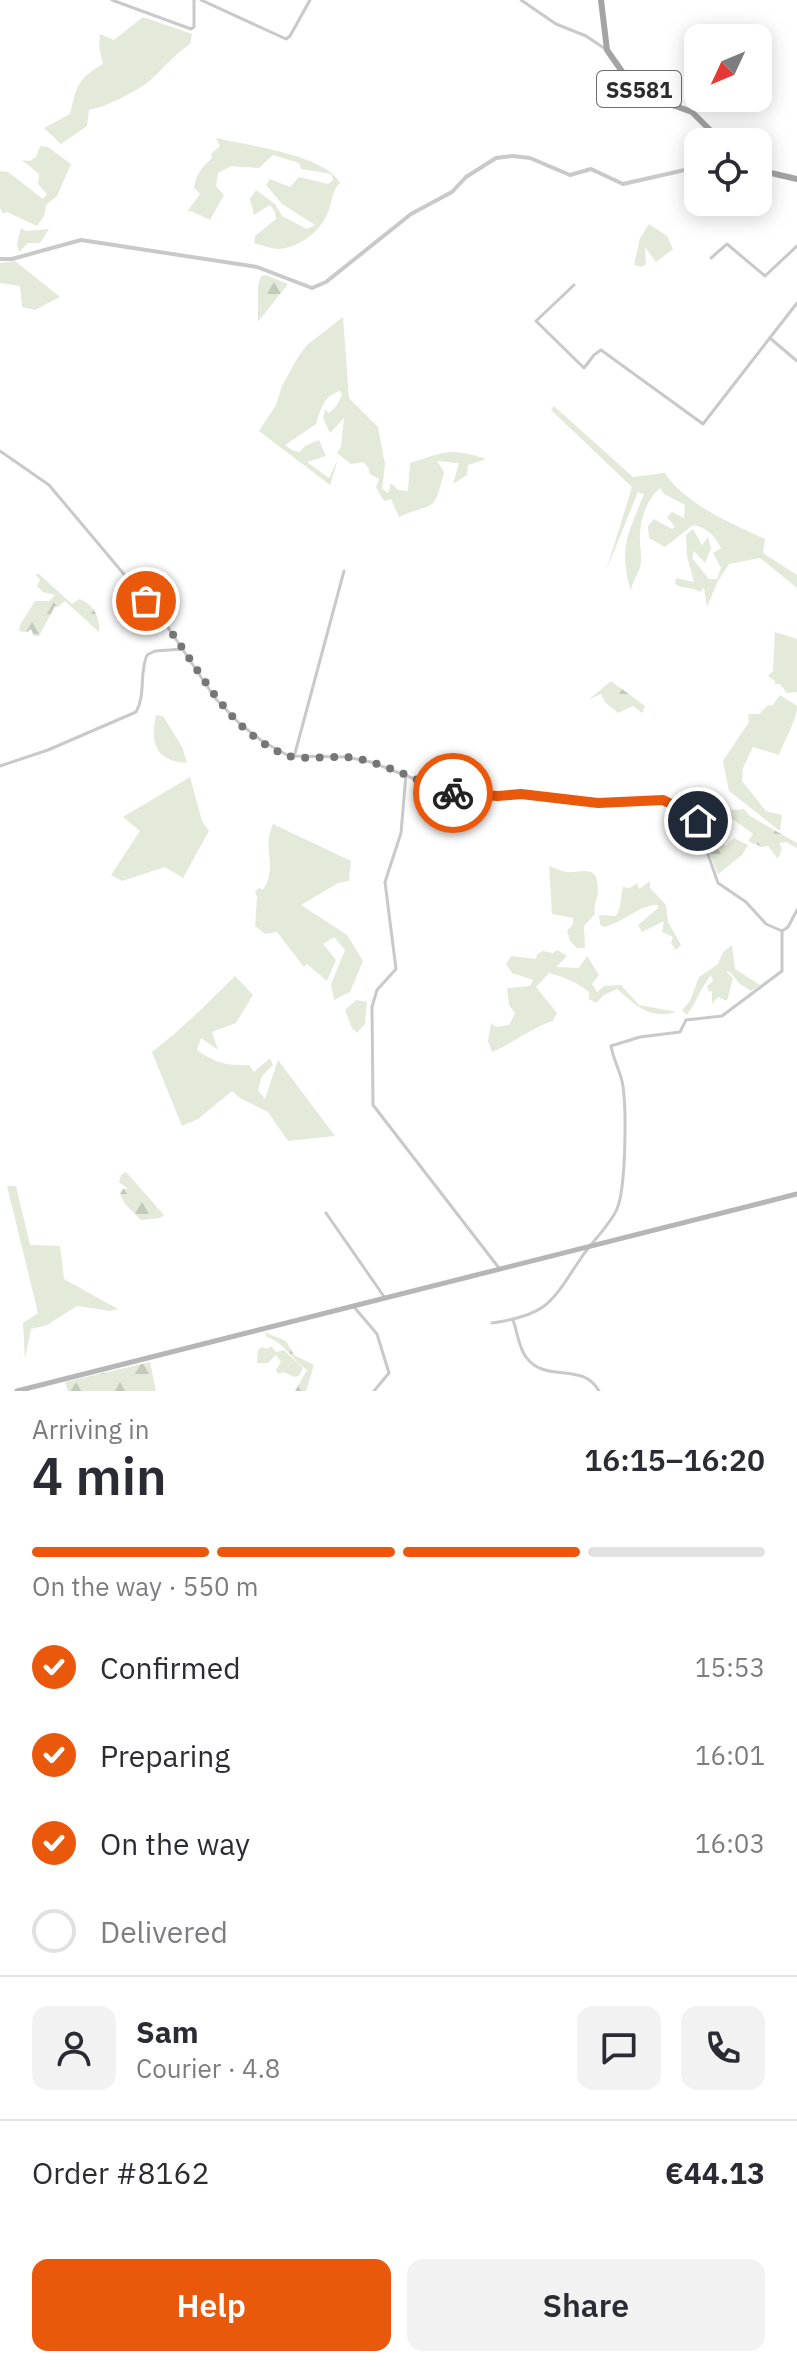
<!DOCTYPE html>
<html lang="en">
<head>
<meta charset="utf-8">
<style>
  body { margin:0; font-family:"IBM Plex Sans",sans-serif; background:#f2f2f3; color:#2b2b33; height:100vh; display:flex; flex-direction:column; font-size:30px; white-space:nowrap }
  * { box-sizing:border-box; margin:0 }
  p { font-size:26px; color:#7c7c81 }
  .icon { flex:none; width:44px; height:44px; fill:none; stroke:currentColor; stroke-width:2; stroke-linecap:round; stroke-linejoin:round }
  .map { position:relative; height:1391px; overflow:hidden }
  .side { display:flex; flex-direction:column; background:#fff; flex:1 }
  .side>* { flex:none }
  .needle { width:52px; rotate:226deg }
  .controls { position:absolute; left:684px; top:24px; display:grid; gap:16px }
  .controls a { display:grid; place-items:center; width:88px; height:88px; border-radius:16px; background:#fff; box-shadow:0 4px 20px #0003; font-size:40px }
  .pin { position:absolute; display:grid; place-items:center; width:68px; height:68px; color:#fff; margin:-34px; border:4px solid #fff; border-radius:50%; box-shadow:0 2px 8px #0007 }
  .courier { position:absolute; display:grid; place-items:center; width:80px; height:80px; margin:-40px; border:6px solid #ea580c; border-radius:50%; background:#fff; color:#222; box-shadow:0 2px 10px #0007 }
  .overview em { font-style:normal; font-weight:600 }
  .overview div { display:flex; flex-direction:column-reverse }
  .overview { display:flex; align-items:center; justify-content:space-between; height:136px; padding:0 32px }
  h1 { font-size:52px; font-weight:600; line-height:60px }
  .bar { display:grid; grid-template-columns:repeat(4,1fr); gap:12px 8px; align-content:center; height:96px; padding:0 32px }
  .bar i { height:10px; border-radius:6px; background:#e1e1e2 }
  .bar .active { background:#ea580c }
  .bar p { grid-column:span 4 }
  .line { display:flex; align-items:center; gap:20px; padding:0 32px; border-top:2px solid #e1e1e2 }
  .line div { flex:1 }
  .round { display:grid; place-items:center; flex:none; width:84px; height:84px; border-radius:16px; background:#f2f2f3 }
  ol { padding:0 32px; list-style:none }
  li { display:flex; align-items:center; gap:24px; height:88px }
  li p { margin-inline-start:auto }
  li .icon { padding:8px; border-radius:50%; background:#ea580c; color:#fff; stroke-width:4 }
  li:last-child { color:#7c7c81 }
  li i { width:44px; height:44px; border:4px solid #e1e1e2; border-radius:50% }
  .cta { display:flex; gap:16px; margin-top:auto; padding:16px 32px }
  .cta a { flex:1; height:92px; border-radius:16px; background:#ea580c; color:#fff; font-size:32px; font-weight:600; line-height:92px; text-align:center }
  .cta a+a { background:#f2f2f3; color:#2b2b33 }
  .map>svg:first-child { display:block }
  .green { fill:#e3eada }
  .forest { fill:url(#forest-firs) }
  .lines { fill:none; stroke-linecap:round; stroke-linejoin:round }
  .minor { stroke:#c9c9c9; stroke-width:3 }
  .tertiary { stroke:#c9c9c9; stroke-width:4 }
  .secondary { stroke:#b6b6b6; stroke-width:5 }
  .primary { stroke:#a4a4a4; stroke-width:6 }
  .done { stroke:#767676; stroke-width:8; stroke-dasharray:0 14.4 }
  .route { stroke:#ea580c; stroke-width:10 }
  .labels { text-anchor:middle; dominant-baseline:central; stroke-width:8; stroke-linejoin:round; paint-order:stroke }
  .shield { fill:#fff; stroke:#6b6b6b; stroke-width:2 }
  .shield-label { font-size:22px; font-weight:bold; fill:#2c2c2c }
</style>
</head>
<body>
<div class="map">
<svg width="797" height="1391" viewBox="0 0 797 1391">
  <defs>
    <pattern id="forest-firs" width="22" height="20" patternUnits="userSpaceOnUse" patternTransform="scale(2)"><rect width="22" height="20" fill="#e3eada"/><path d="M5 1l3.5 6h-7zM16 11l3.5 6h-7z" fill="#c3c9bb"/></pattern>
  </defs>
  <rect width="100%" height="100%" fill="#fff"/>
  <!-- green -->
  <g class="green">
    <path d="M143 17 192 34 190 44C172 56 162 71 147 83 131 94 108 106 89 110L87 126 61 144 44 128 70 114C77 86 77 79 103 64L99 47 100 34 114 40Z"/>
    <path d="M216 138C246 145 326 155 340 183 331 192 333 200 328 212 322 230 299 248 279 249 272 249 261 245 254 243L255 236 276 219 275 212 270 205 254 215 250 199 256 190 275 204 282 216 307 229 315 225 282 204 266 185 270 179 290 187 299 177 328 184 333 180 331 174 301 169 299 163 273 155 259 168 231 166 218 173 216 186 224 195 210 220 191 211 187 212 200 194 194 188C196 174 202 167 212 158L211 154 220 146Z"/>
    <path d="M40 146 48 147 71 164 57 196 46 205 44 216 37 226 7 212 3 214 0 208V171L8 172 43 199 47 194 38 184 39 174 22 160 30 161 36 157Z"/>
    <path d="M649 224 667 236 673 249 656 262 645 247 646 264 642 267 634 265 640 238Z"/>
    <path d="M21 228 26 231 49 229 40 243H28L19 252 17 244Z"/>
    <path d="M15 261 60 297 35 310 22 307 20 286 0 283V263Z"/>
    <path d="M343 317 349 398 378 427 385 464 382 489 388 493 391 483 398 490 408 491 410 463C446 452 449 447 486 459L468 465 467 475 453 484 459 463 437 461 444 472C433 516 434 501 399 517L391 499 384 501 376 487 379 479 370 474 368 467 363 462 351 464 337 453 341 447 344 418 330 433 323 418 325 409 329 413 337 405 342 395 340 391C324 395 320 411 316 424L285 445 292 450 300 452 305 446 319 440 326 456 307 462 329 478 338 459 330 485 259 431 276 405 282 386 298 357 307 345Z"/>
    <path d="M554 406 633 477 665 473C686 505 731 523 765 539L763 553 797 575V588L760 558 729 564 718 581 707 607 704 588 700 592C691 586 684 590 675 584L676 578 694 582 687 556 686 535 693 529 702 545 708 537 711 548 705 563 694 551 692 558 709 579H717L721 568 713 553 721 548C714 535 708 528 693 525L665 547 649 538 648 526 654 519 672 529 675 527 667 517 672 512 684 518 685 505 664 494 660 488C648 498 640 518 640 535 639 545 643 558 640 567 637 576 632 582 631 591 618 547 628 535 644 494L638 492 606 571 632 487 551 410Z"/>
    <path d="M775 632 797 639V692L787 693 780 684H775V681L768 676 773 671Z"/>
    <path d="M780 695 797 706C797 720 784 741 779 755L753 747 743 768 742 781 766 811 782 815 780 831 729 791 723 761 749 722 748 714H759L768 705 772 706Z"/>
    <path d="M156 715 163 716 182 747 187 763C155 761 150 743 156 715Z"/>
    <path d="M190 777 202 821 209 831 183 878 165 867 122 881 111 875 140 831 123 817Z"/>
    <path d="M273 824 351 861 349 881 338 883 301 905 347 935 363 961 350 992 334 1000 331 984 345 950 334 937 323 944 336 960 327 981 307 964 304 967 277 932 265 934 255 926 257 897 255 892 259 888 263 890C279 865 261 851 273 824Z"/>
    <path d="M549 866C555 868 561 871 567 872 581 874 598 862 598 890 598 899 593 904 595 914L584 926 585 948H577L570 941 567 931 573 924V918L552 914Z"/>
    <path d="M650 881V888L666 905 668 922 681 945 676 950 671 943 673 937 662 932 664 921 642 932 638 925 658 908V905C639 904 624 923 603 927L600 924 599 915 616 916C622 907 620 898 623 887L630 888 637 883 639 889Z"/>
    <path d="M732 945 735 969 760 985 751 991 740 984 730 972 726 971 733 978 727 1001 718 997 712 1004V991L709 992 707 986 713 981 711 975C700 989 697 1001 687 1015L682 1010 690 1001 699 977 718 964 723 952Z"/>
    <path d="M557 950 567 956 556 967 579 968 587 956 599 975 592 984 597 992 604 986 621 985 639 1005 677 1012C649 1020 636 1005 617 989L604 995 596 1003 589 999V992C577 982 564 977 549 973L536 987 557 1013 553 1021C530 1028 514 1043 492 1052L488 1041 491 1023 496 1027 509 1025 515 1013 509 1005 507 988 530 986 533 980 512 973 506 964 511 956 536 959 537 954 543 951 553 953Z"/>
    <path d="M235 976 253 995 236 1023 212 1032 218 1050 201 1038 197 1050C215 1063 228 1066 249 1065L254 1072 270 1058 273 1065 262 1076 258 1090 265 1099 278 1060 335 1136 288 1141 268 1112 240 1098 232 1091 198 1119 182 1126 152 1052C182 1029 208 1003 235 976Z"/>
    <path d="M356 1000 367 1002 365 1024 357 1033 352 1028 345 1010Z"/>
    <path d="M7 1186H16L30 1245 60 1246 64 1279 118 1309 110 1311 77 1306 47 1325 31 1329 25 1359 23 1323 38 1313Z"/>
    <path d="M271 1346 276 1352 284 1350 303 1368 299 1376 294 1377 284 1372 278 1374 276 1370 281 1362 276 1355 268 1363H257L258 1350 262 1347 267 1349Z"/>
  </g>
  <!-- forest -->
  <g class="forest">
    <path d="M266 275 288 284 258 322V286L261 276Z"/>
    <path d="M35 574H39L72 604 79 599C94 604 100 617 99 632L65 601 58 607 55 606 39 636H34L31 629 27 632 19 631 20 625 35 601H49L55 595 43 592 37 586 40 580Z"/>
    <path d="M611 681 645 706 642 713 633 706 618 713 605 702 601 694 588 700Z"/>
    <path d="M725 802 731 810 744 809 750 816 797 843V848L786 842 779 843 782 848 778 859 768 846 762 847 748 841 753 834 727 815 721 807Z"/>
    <path d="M721 821 720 843 726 846 734 838 748 845 742 855 718 874C711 856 698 832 721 821Z"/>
    <path d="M126 1172 164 1215 160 1218 141 1220 125 1204 120 1194 123 1189H128L119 1182 121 1175Z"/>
    <path d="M264 1332 286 1341 294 1355 314 1365 306 1391H295L307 1370C293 1360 283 1342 267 1337Z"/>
    <path d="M150 1362 156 1391H68L65 1382Z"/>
  </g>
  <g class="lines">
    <!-- minor -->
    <g class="minor">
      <path d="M112 0 191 29 194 27V0"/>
      <path d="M201 0 286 39 290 36 310 0"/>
      <path d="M521 0 556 24 586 36 607 50"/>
      <path d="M711 258 727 244 765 276 797 246"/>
      <path d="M574 285 536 321 584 368 594 355 601 350 703 424 797 303"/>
      <path d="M771 339 797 361"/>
      <path d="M0 451 49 485 165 623 215 698 239 723 262 741 289 756 346 757 371 762 451 793 498 796 521 794 598 803 657 799 668 801 695 817 718 883 746 902 766 924 782 931 788 927 797 910"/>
      <path d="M294 757 344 571"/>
      <path d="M0 766 48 750 136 712C146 695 139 673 147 655L155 651 183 649"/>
      <path d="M406 774 401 833 385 882 396 969 377 990 372 1007 373 1105 499 1268"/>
      <path d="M326 1213 385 1298"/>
      <path d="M354 1307 377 1334 389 1373 374 1391"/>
      <path d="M513 1320C517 1331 519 1348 526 1357 545 1384 583 1361 599 1391"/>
      <path d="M492 1323C548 1315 551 1303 581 1258 591 1243 610 1225 617 1209 626 1188 627 1105 622 1081 619 1069 613 1058 611 1046L640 1037 680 1032 686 1020 722 1016 782 971V931"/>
    </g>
    <!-- tertiary -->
    <path class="tertiary" d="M0 259H12L81 240 257 267 312 288 326 282 411 214 452 192 466 177 496 158 513 156 530 158 570 175 591 169 623 184 698 167"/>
    <!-- secondary -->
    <path class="secondary" d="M17 1391 797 1194"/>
    <!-- primary -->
    <g class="primary">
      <path d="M601 0 607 50 628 80 653 98 692 112 722 142"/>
      <path d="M758 170 797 179"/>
    </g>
  </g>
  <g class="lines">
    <!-- done -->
    <path class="done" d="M146 601C159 616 172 632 183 649 211 690 239 738 289 756 301 760 338 755 355 758 390 765 420 783 453 793"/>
    <!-- route -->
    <path class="route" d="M453 793 498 796 521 794 598 803 663 800 691 814 698 821"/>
  </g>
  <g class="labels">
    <!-- shield labels -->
    <rect class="shield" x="597" y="71" width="84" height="36" rx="6"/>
    <g class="shield-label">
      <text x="639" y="89">SS581</text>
    </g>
  </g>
</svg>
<div class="controls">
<a><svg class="needle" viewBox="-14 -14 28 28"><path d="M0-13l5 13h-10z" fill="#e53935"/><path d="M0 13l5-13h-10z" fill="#7c7c81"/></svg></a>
<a><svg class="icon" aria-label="locate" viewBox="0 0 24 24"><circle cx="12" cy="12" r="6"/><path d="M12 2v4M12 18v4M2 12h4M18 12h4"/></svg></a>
</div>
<div class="pin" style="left:146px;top:601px;background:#ea580c"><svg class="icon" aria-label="bag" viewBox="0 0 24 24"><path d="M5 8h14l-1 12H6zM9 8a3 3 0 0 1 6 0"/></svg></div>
<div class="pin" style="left:698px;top:821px;background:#1f2937"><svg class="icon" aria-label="home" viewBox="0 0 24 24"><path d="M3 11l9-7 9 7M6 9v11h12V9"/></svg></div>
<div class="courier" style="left:453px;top:793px"><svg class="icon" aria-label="bike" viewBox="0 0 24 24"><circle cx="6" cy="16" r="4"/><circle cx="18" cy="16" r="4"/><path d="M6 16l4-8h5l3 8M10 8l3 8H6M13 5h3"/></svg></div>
</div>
<section class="side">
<div class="overview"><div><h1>4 min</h1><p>Arriving in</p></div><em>16:15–16:20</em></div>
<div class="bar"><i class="active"></i><i class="active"></i><i class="active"></i><i></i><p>On the way · 550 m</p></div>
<ol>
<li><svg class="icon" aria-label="check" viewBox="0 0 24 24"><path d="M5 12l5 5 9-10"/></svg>Confirmed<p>15:53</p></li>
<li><svg class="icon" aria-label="check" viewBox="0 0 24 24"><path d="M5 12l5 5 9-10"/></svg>Preparing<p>16:01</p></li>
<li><svg class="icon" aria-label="check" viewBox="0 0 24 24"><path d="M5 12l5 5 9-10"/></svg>On the way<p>16:03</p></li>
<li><i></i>Delivered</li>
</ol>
<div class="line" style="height:144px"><a class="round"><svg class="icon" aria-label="person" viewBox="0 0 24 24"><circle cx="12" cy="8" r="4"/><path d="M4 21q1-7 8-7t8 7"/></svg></a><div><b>Sam</b><p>Courier · 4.8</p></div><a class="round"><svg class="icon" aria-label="chat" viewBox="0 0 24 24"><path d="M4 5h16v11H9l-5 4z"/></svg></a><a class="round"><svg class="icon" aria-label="phone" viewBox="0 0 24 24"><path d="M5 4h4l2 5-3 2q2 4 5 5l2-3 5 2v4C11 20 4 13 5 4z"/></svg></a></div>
<div class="line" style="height:104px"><div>Order #8162</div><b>€44.13</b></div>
<div class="cta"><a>Help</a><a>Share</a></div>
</section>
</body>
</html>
